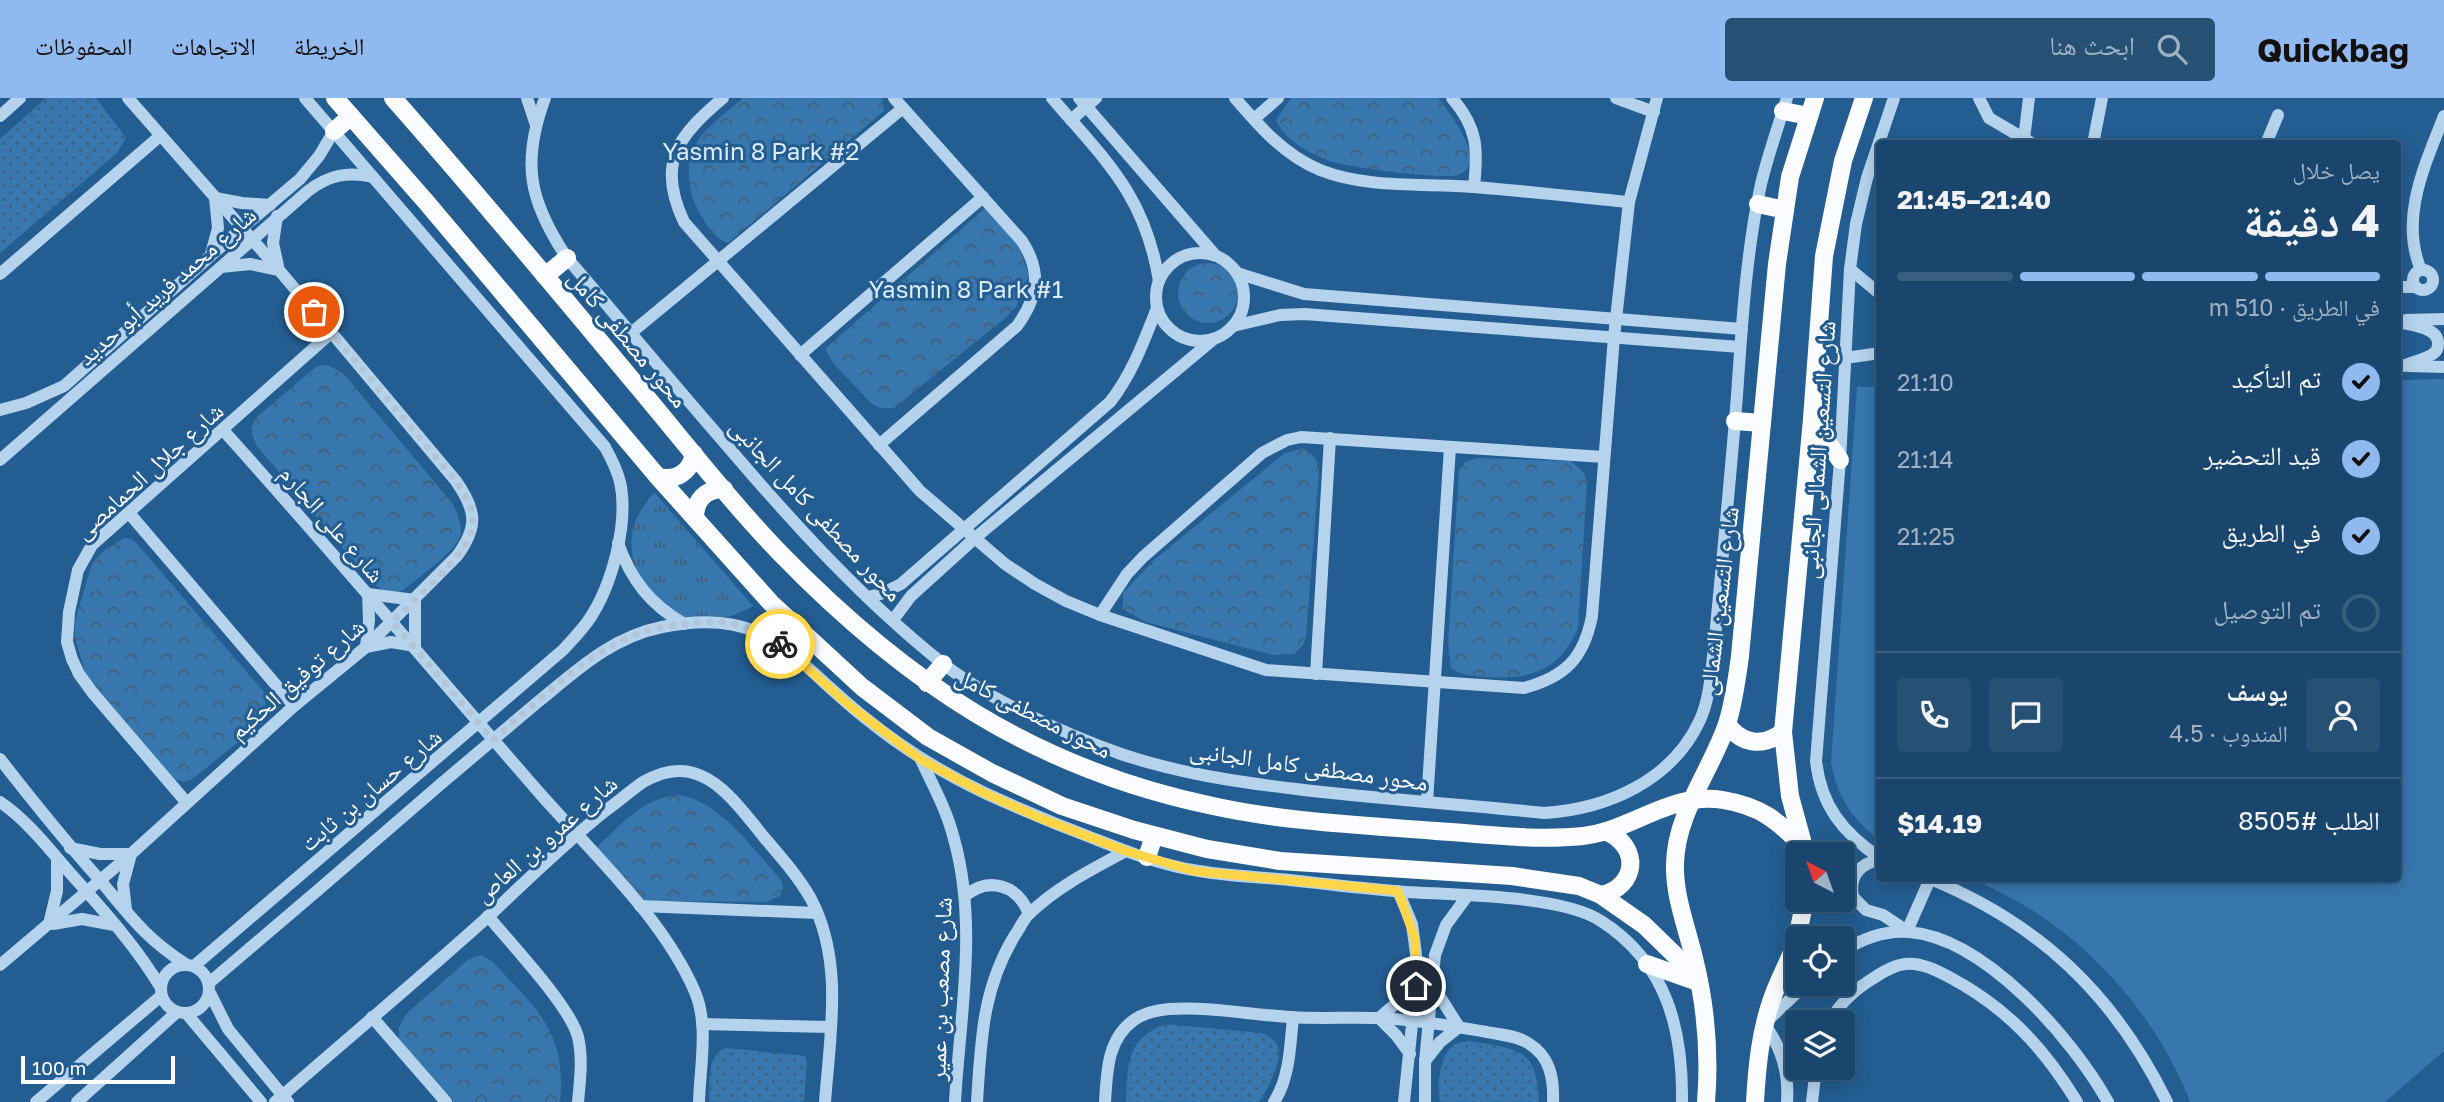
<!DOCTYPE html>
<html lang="ar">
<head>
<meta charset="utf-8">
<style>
  body { margin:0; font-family:"Golos Text","Noto Naskh Arabic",sans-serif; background:#275075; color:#f1f3f6; direction:rtl; height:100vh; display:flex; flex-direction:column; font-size:26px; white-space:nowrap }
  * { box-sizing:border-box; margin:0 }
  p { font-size:23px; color:#9fb1c2 }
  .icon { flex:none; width:38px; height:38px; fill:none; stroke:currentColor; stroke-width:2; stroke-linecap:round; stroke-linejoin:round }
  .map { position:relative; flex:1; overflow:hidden; direction:ltr }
  .sheet { position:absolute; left:1876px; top:42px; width:525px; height:742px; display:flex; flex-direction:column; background:#1a466d; border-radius:7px; box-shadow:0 4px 18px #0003,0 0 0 2px #385e80; direction:rtl }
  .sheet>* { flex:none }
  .needle { width:46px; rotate:319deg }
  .controls { position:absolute; left:1785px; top:744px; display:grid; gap:14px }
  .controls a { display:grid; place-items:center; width:70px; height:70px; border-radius:7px; background:#1a466d; box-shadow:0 4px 18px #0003,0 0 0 2px #385e80; font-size:35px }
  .scale { position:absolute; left:21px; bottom:18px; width:154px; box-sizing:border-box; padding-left:7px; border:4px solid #fff; border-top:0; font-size:19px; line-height:24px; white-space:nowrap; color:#fff; -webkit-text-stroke:5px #235d91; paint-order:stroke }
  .pin { position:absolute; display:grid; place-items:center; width:60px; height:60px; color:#fff; margin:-30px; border:4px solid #fff; border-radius:50%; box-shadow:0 2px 7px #0007 }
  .courier { position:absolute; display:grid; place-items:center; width:70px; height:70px; margin:-35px; border:5px solid #ffd54a; border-radius:50%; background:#fff; color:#222; box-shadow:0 2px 9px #0007 }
  .head em { font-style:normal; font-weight:700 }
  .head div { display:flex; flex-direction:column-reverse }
  .head { display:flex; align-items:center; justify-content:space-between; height:119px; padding:0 21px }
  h1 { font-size:46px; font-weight:700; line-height:52px }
  .bar { display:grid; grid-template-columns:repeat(4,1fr); gap:10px 7px; align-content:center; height:84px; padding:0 21px }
  .bar i { height:9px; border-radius:5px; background:#385e80 }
  .bar .current { background:#90b9f0 }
  .bar p { grid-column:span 4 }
  .line { display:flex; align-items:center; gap:18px; padding:0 21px; border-top:2px solid #385e80 }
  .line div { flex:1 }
  .round { display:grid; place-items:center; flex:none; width:74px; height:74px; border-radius:7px; background:#275075 }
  ol { padding:0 21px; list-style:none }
  li { display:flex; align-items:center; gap:21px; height:77px }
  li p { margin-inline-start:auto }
  li .icon { padding:7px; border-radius:50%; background:#90b9f0; color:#111; stroke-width:4 }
  li:last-child { color:#9fb1c2 }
  li i { width:38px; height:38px; border:4px solid #385e80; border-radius:50% }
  header { display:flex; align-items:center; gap:42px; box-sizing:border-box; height:98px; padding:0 35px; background:#90b9f0; color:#111 }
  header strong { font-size:33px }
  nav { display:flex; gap:38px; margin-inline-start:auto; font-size:24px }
  .search { width:490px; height:63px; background:#275075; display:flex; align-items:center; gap:18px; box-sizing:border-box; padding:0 24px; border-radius:7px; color:#9fb1c2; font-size:26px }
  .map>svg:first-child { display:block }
  .grass { fill:url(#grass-tufts) }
  .forest { fill:url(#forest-crowns) }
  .garden { fill:url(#garden-dots) }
  .pitch { fill:#3777ae }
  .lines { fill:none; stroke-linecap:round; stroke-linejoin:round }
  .minor { stroke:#b5d3ec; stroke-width:12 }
  .major { stroke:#fafcff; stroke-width:18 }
  .done { stroke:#b2c6d8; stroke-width:7; stroke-dasharray:0 12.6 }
  .route { stroke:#ffd54a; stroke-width:9 }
  .labels { text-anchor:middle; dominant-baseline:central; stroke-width:6; stroke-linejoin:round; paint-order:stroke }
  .park-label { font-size:24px; fill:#daebf9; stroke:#235d91 }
  .street-label { font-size:24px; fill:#fff; stroke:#235d91 }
</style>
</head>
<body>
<header>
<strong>Quickbag</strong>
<div class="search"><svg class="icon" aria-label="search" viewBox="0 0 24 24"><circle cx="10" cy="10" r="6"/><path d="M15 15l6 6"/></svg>ابحث هنا</div>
<nav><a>الخريطة</a><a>الاتجاهات</a><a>المحفوظات</a></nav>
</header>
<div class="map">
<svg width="2444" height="1004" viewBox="0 0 2444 1004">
  <defs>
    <pattern id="grass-tufts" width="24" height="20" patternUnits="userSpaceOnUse" patternTransform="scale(1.75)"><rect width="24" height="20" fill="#3777ae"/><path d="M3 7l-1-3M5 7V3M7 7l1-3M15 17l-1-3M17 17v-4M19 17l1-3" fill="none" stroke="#435f78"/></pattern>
    <pattern id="forest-crowns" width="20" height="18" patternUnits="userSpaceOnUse" patternTransform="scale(1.75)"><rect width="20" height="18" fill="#3777ae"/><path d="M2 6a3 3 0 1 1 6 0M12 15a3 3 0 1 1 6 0" fill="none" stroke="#435f78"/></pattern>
    <pattern id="garden-dots" width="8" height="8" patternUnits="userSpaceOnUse" patternTransform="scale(1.75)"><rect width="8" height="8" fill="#3777ae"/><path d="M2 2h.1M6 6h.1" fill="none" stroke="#435f78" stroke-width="1.8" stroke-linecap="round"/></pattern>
  </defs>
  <rect width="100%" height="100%" fill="#235d91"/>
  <!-- grass -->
  <path class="grass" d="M654 394 753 508C732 520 698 531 676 517 667 512 660 501 653 494 637 478 629 460 632 437 634 420 644 407 654 394Z"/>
  <!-- forest -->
  <g class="forest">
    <path d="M743 0H882L884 13 728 145C714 140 706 126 699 114 687 94 684 61 699 41 711 25 728 13 743 0Z"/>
    <path d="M1291 0H1438C1449 13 1480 54 1467 71 1465 73 1460 77 1458 77 1442 82 1348 69 1330 63 1309 55 1285 43 1276 22Z"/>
    <path d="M985 110 1019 148 1029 178 1016 209 1004 221 894 310H880L872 306 833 265 825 251Z"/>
    <circle cx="1208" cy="195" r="30"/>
    <path d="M327 267 343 275 453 406C457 416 463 428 460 439 454 455 416 481 402 493 388 496 379 492 369 481L256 347C251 335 249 328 258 318L317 268Z"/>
    <path d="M1304 350 1316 361 1319 374 1306 538 1303 547 1294 556 1273 557 1146 524 1123 511V495L1154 462 1285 355Z"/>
    <path d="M1477 360 1571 363 1584 375 1587 385 1578 530C1561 572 1530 582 1487 579 1473 578 1462 578 1451 570L1448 545 1459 372 1465 364Z"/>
    <path d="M124 440 132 441 139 448 264 594 267 616 261 626 191 682 184 684 173 681 87 579 75 541V523L92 465 106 451Z"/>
    <path d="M678 697C718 701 755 753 781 782L783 790 780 798 766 804 650 803 641 801 596 754 599 747C623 725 643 700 678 697Z"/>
    <path d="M481 857 492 863C536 911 567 933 560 1004H452L399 941V929L407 915 469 861Z"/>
  </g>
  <!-- garden -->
  <g class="garden">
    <path d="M46 0H96L126 40 117 55 0 155V41Z"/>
    <path d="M1165 926 1263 935C1268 938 1274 942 1277 946 1284 960 1268 990 1261 1001L1258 1004H1126C1128 967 1125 942 1165 926Z"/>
    <path d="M1471 943C1518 952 1537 949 1539 1004H1440C1436 990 1440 961 1450 950 1455 944 1463 944 1471 943Z"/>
    <path d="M726 950 805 958 807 962 804 1004H709C710 987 706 955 726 950Z"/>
  </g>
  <!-- pitch -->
  <g class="pitch">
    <path d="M2444 281V953L2385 1004H2190C2163 931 2105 861 2041 818 2020 803 1997 794 1975 781L2398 780V282Z"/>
    <path d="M1857 289H1880L1879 742C1851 720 1838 700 1831 665Z"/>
  </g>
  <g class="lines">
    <!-- minor -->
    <g class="minor">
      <path d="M527 0 536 27"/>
      <path d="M545 0C521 65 529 103 567 160 621 223 674 287 729 350 794 426 863 502 942 565 989 602 1065 636 1121 656 1177 675 1237 684 1296 691 1378 701 1461 706 1544 715 1607 711 1672 683 1700 622 1710 600 1711 574 1714 550 1717 518 1720 487 1723 455 1728 402 1733 349 1737 297 1742 226 1746 155 1761 86 1768 57 1778 29 1787 0"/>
      <path d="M723 0C678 38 656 65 684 124L920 393 1005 466 1035 486 1066 503 1100 517 1266 572 1524 590C1565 579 1584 560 1592 518L1614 239 1629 104 1657 0"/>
      <path d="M1052 0C1106 63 1145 97 1159 183"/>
      <path d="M1079 0 1215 157"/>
      <path d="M1235 0C1260 29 1284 57 1320 72 1368 91 1424 85 1474 89 1526 93 1578 99 1629 104"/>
      <path d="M1452 0C1478 30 1478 51 1474 89"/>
      <path d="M1616 0 1654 14"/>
      <path d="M1979 0 1989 20 2033 46"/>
      <path d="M0 18 20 0"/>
      <path d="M1254 21 1278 0"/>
      <path d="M1071 22 1096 0"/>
      <path d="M2024 41 2029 0"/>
      <path d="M2093 46 2102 0"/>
      <path d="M2266 46 2278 17"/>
      <path d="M277 118 273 145 278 168"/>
      <circle cx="1200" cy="199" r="44"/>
      <path d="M211 156 218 130 215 100 242 105 270 107"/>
      <path d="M221 169 250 166 279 172"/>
      <path d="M1850 171 1880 196"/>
      <path d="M2421 172C2399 120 2425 67 2444 18"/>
      <circle cx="2423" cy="182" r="10"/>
      <path d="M1237 175 1304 196 1742 231"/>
      <path d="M0 176 160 38"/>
      <path d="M2398 189H2416"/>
      <path d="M2406 222 2444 221"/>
      <path d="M2398 224C2410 227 2439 229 2438 246 2438 249 2437 253 2434 255 2427 261 2412 264 2403 268"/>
      <path d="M1233 228 1280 217 1304 216 1740 249"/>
      <path d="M631 235 903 10"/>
      <path d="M800 257 983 99"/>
      <path d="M1845 260 1880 255"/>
      <path d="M2408 268 2444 269"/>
      <path d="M0 312 26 305 64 288 242 130 300 81 319 58 334 33"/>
      <path d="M223 332C329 450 432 571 536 691 589 752 663 819 695 894 709 927 700 969 699 1004"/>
      <path d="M879 347 1017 228C1038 199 1042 174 1022 143L894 0"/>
      <path d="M0 362 308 93C329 77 348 73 373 79"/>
      <path d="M129 415 294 608"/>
      <path d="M618 445C631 482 650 506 684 526"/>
      <path d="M368 496 415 502V548L391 544 366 549 369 522Z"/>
      <path d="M867 499 881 496 901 486 1110 304C1132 276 1144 243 1157 210"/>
      <path d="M1100 517 1127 476 1143 459 1262 355 1287 342 1301 339 1604 359"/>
      <path d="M893 522 911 498 975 440 1214 241"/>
      <path d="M1316 576 1330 340"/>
      <path d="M0 661C32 702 64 742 99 781 130 818 145 840 187 867"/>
      <path d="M921 662C933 687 947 713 954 741 978 826 960 917 955 1004"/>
      <path d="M0 704C28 723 49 751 71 776 103 812 136 848 161 890"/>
      <path d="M1427 704 1450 349"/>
      <path d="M187 705 92 594 79 576 72 561 67 544 69 514 78 472 92 447 331 235"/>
      <path d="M70 750 100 756H131L123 786 126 812"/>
      <path d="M1880 760C1843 735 1821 708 1816 663L1840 362 1850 171 1856 126 1867 80 1894 0"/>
      <path d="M1880 762C1859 765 1849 779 1853 799L1866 812 1883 817 1907 833 1930 781"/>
      <path d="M1928 780C2039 825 2114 896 2167 1004"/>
      <path d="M1398 793 1412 826 1416 856V888L1404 1004"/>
      <path d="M965 798C989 778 1018 787 1029 816"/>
      <path d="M640 808 817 815"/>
      <path d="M488 818C511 846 570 908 578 939 583 960 580 983 578 1004"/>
      <path d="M49 826 57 793V760"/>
      <path d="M53 826 82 821 114 827"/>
      <path d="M1843 853C1862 841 1885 832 1909 834 1985 840 2073 941 2108 1004"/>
      <circle cx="185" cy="891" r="24"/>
      <path d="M0 867 131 756 294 608 366 549 457 458C479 428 476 412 456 383L279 172 128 0"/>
      <path d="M194 868 563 552C572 542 581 533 588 523 612 489 629 424 620 384 617 371 611 360 605 349L305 0"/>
      <path d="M209 885C287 819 365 752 442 685 475 657 507 630 539 603 577 572 612 539 662 529 768 507 791 561 864 619 902 650 942 675 987 696 1022 712 1058 727 1095 741 1128 754 1163 768 1199 773 1228 778 1259 779 1289 782 1328 786 1367 791 1406 794 1455 797 1562 797 1601 823 1667 865 1683 932 1682 1004"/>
      <path d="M209 893 228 931 288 1004"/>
      <path d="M186 915 261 1004"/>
      <path d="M372 919 446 1004"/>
      <path d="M1830 924C1837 909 1852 894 1866 885 1878 877 1891 868 1905 866 1921 864 1938 873 1951 880 2007 910 2044 950 2077 1004"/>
      <path d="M702 926 830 929"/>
      <path d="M1410 956 1396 937 1379 920 1416 888"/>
      <path d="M1425 963 1440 944 1459 929 1433 888"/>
      <path d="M36 1004 161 898"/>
      <path d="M77 1004 177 914"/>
      <path d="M275 1004C347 941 420 880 491 816 528 781 565 745 605 713 618 704 630 693 643 684 654 678 665 673 678 673 715 672 742 712 763 738 780 758 798 778 811 801 844 864 830 936 825 1004"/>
      <path d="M977 1004C981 943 982 891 1015 837 1020 830 1024 820 1030 815 1058 788 1093 771 1126 753"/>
      <path d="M1105 1004C1107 974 1107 941 1134 922 1144 915 1157 912 1169 911 1209 908 1251 917 1291 919 1319 921 1348 919 1376 920 1411 921 1452 928 1487 934 1501 937 1515 937 1528 945 1550 958 1554 980 1553 1004"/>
      <path d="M1274 1004C1290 979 1290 948 1293 919"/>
      <path d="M1425 1004V964L1435 857 1446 827 1468 797"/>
      <path d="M1787 1004C1789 975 1782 949 1764 926L1806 886"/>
      <path d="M1812 1004 1816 970"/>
    </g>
    <!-- major -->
    <g class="major">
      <path d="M335 0 427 105 658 379 771 505 862 589 928 639 992 675 1062 708 1134 732 1207 751 1280 763 1512 778 1579 788 1601 797 1644 827 1681 863 1698 884"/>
      <path d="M393 0C477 95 558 193 639 290 685 345 730 403 780 455 905 584 1035 671 1213 708 1286 724 1361 727 1436 733 1485 736 1534 743 1583 738 1631 733 1672 693 1723 702 1760 708 1779 723 1803 749"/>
      <path d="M1783 13 1809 18"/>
      <path d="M334 33 351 18"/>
      <path d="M1758 106 1785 112"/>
      <path d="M545 178 567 160"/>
      <path d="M1812 321 1840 362"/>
      <path d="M1735 323 1762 325"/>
      <path d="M658 379C676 383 690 375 694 356"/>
      <path d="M695 420C695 402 705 391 724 391"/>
      <path d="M774 542 791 524"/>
      <path d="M927 585 943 566"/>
      <path d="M1727 626C1742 647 1763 649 1783 634"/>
      <path d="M1802 742 1790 698 1783 634 1812 321 1824 158 1843 63 1864 0"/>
      <path d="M1147 759 1154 738"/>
      <path d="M1601 797C1637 789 1641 749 1607 734"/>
      <path d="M1797 840 1805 802"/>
      <path d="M1647 866 1698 884"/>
      <path d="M1706 1004C1710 955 1706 908 1694 860 1687 830 1674 798 1675 766 1676 715 1711 673 1727 626 1734 604 1737 580 1740 558L1777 166 1790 79 1815 0"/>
      <path d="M1755 1004C1757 969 1760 935 1772 901 1779 880 1791 861 1797 840"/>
    </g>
  </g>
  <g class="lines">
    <!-- done -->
    <path class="done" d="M314 214 456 383C465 396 475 410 473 428 470 455 413 504 392 523L493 642C534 607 590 551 641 535 658 529 675 527 693 525 723 521 756 527 780 546"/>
    <!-- route -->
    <path class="route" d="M780 546 850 608 920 661 982 694 1040 720 1126 753 1194 773 1398 793 1415 841 1416 888"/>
  </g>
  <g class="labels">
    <!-- park labels -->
    <g class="park-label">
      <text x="761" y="52">Yasmin 8 Park #2</text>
      <text x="966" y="190">Yasmin 8 Park #1</text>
    </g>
    <!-- street labels -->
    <g class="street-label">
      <text transform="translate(166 187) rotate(-41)">شارع محمد فريد أبو حديد</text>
      <text transform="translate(629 240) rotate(50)">محور مصطفى كامل</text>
      <text transform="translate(1817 352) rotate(-86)">شارع التسعين الشمالى الجانبى</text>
      <text transform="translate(148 372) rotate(-42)">شارع جلال الحمامصى</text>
      <text transform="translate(817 411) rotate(47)">محور مصطفى كامل الجانبى</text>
      <text transform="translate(333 425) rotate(49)">شارع على الجارم</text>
      <text transform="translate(1718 503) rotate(-83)">شارع التسعين الشمالى</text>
      <text transform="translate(296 580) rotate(-41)">شارع توفيق الحكيم</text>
      <text transform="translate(1034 614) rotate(27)">محور مصطفى كامل</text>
      <text transform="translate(1309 667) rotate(8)">محور مصطفى كامل الجانبى</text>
      <text transform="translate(370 691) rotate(-40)">شارع حسان بن ثابت</text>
      <text transform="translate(545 740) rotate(-41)">شارع عمرو بن العاص</text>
      <text transform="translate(939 891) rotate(-88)">شارع مصعب بن عمير</text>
    </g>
  </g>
</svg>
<div class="controls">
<a><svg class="needle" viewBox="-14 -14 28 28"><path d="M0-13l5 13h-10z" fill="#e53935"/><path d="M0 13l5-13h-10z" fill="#9fb1c2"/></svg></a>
<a><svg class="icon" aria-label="locate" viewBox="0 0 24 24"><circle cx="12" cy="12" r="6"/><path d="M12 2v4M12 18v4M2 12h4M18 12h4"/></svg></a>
<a><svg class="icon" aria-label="layers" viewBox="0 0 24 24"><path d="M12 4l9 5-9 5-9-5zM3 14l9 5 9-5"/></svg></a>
</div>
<div class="scale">100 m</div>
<div class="pin" style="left:314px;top:214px;background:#ea580c"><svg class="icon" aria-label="bag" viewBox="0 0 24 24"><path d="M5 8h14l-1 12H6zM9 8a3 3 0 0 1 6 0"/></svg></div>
<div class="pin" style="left:1416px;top:888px;background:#1f2937"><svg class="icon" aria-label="home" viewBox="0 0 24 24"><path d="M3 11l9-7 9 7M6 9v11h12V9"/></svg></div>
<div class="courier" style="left:780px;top:546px"><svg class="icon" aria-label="bike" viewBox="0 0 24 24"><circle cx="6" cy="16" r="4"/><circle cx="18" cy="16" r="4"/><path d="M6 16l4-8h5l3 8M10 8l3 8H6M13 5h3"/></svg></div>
<section class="sheet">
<div class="head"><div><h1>4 دقيقة</h1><p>يصل خلال</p></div><em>21:40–21:45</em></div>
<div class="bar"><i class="current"></i><i class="current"></i><i class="current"></i><i></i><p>في الطريق · 510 m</p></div>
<ol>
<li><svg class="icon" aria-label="check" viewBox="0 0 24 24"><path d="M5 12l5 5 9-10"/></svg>تم التأكيد<p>21:10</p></li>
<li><svg class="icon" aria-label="check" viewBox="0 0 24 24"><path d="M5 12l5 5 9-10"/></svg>قيد التحضير<p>21:14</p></li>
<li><svg class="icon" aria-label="check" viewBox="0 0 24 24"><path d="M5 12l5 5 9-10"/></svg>في الطريق<p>21:25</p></li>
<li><i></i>تم التوصيل</li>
</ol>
<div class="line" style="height:126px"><a class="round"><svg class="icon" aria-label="person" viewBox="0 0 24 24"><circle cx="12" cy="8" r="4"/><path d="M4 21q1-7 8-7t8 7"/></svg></a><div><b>يوسف</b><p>المندوب · 4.5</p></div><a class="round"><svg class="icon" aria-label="chat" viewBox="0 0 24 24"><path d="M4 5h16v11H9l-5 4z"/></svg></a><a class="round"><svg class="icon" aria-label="phone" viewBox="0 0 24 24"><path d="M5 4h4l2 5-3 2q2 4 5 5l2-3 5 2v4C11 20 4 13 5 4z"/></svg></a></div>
<div class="line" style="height:91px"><div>الطلب #8505</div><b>$14.19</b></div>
</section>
</div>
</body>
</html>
